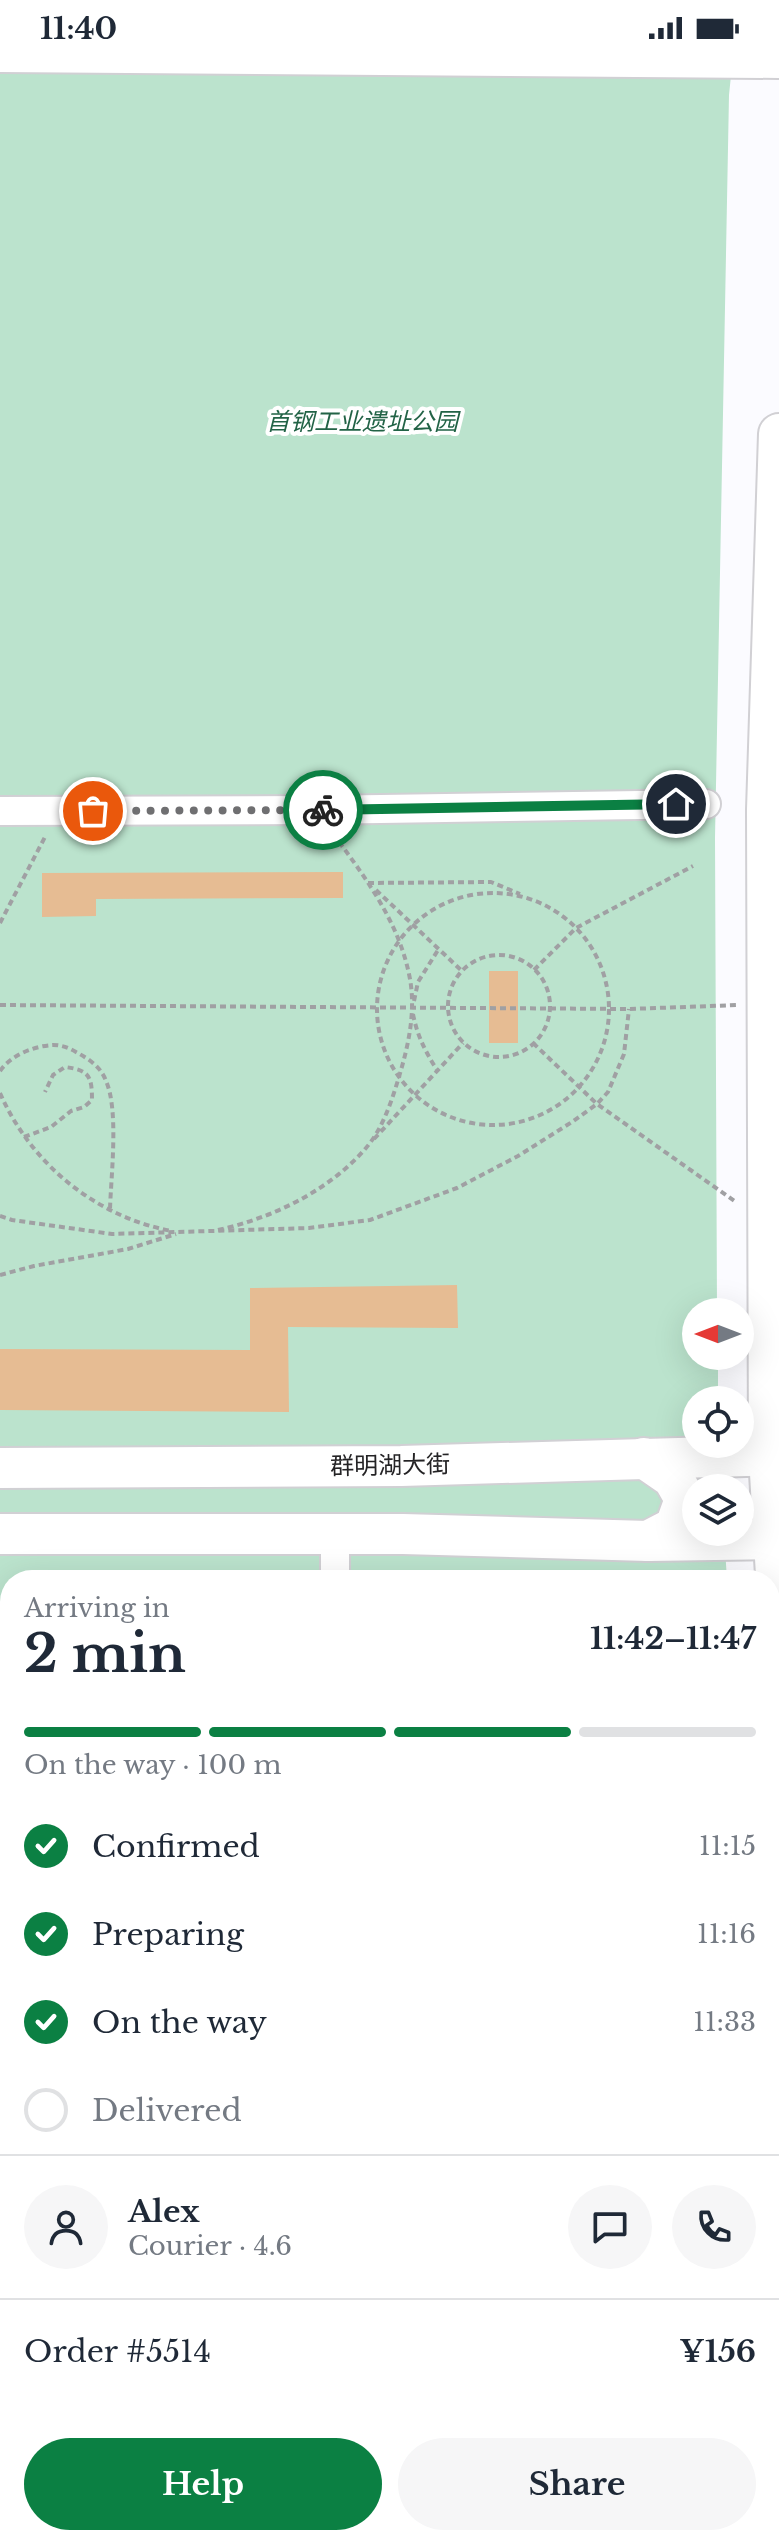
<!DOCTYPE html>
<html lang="en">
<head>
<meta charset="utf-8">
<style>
  body { margin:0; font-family:"Libre Baskerville","Noto Sans SC",serif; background:#f6f6f7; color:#1f2937; height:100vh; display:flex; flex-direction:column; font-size:30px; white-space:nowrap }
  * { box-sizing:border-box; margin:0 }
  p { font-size:26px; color:#747a83 }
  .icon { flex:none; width:44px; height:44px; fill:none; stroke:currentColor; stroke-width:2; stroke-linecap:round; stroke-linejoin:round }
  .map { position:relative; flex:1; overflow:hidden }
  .sheet { position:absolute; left:0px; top:1514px; width:780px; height:976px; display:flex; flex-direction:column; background:#fff; border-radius:32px 32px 0 0; box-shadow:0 8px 32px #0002 }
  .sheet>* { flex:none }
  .needle { width:52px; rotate:270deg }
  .buttons { position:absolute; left:682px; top:1242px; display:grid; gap:16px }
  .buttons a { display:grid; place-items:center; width:72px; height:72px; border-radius:50%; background:#fff; box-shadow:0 8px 32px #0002; font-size:40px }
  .pin { position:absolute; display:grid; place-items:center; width:68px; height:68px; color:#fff; margin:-34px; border:4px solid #fff; border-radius:50%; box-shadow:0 2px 8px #0007 }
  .courier { position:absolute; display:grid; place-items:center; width:80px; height:80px; margin:-40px; border:6px solid #0b8043; border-radius:50%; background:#fff; color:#222; box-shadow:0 2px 10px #0007 }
  .overview em { font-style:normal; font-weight:700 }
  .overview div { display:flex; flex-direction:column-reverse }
  .overview { display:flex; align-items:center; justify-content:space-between; height:136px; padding:0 24px }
  h1 { font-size:52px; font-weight:700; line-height:60px }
  .bar { display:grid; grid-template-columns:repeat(4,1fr); gap:12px 8px; align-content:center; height:96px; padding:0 24px }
  .bar i { height:10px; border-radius:6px; background:#e0e1e3 }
  .bar .active { background:#0b8043 }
  .bar p { grid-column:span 4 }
  .line { display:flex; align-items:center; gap:20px; padding:0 24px; border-top:2px solid #e0e1e3 }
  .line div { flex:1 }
  .round { display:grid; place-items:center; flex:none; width:84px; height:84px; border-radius:42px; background:#f6f6f7 }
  ol { padding:0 24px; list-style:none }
  li { display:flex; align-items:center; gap:24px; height:88px }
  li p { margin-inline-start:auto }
  li .icon { padding:8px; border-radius:50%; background:#0b8043; color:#fff; stroke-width:4 }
  li:last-child { color:#747a83 }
  li i { width:44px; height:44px; border:4px solid #e0e1e3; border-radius:50% }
  .primary-button { display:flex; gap:16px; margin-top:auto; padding:16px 24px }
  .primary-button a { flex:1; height:92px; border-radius:48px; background:#0b8043; color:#fff; font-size:32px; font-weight:700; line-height:92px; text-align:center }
  .primary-button a+a { background:#f6f6f7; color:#1f2937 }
  .status { display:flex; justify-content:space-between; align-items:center; height:56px; padding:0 40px; background:#fff; direction:ltr }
  .status svg { height:22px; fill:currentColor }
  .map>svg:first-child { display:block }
  .green { fill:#bbe3cd }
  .building { fill:#e6bc93 }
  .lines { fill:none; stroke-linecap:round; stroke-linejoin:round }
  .street-casing { stroke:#d1d0d4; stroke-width:32 }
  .secondary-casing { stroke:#d1d0d4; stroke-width:44 }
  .path { stroke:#a0a0a3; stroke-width:4; stroke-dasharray:6 4; stroke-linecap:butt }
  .street { stroke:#fff; stroke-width:28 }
  .secondary { stroke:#fff; stroke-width:40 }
  .path-bridge { stroke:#a0a0a3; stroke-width:4; stroke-dasharray:6 4; stroke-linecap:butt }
  .done { stroke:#6f6f71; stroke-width:8; stroke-dasharray:0 14.4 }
  .route { stroke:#0b8043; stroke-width:10 }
  .labels { text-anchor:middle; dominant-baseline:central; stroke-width:8; stroke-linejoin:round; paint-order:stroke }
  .park-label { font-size:24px; font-style:italic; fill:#226346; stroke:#fff }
  .street-label { font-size:24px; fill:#242325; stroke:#fff }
</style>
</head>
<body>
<div class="status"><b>11:40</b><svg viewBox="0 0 49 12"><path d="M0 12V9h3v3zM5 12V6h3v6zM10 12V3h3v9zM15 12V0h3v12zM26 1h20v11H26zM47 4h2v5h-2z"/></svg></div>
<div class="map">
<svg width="779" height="2490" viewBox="0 0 779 2490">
  <rect width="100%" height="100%" fill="#fbfbff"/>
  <!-- green -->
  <path class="green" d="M0 0H733L729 39 715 782 717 1256H696V1300H718V1344H696V1388H720L722 1432H696V1476H724L727 1524H10V2480H716V2490H0Z"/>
  <!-- building -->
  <g class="building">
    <path d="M343 816V842L96 843V860L42 861V817Z"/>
    <rect x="489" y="915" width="29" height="72"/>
    <path d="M457 1229 458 1272 288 1271 289 1356 0 1354V1293L250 1294V1232Z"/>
  </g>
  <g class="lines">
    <!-- street casing -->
    <g class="street-casing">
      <g id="street">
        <path d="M0 2 779 8"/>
        <path d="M0 755 316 754 706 748"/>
        <path d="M335 1524V1478"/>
        <path d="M329 2490V2480"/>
        <path d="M473 2490 479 2480"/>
      </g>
    </g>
    <!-- secondary casing -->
    <g class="secondary-casing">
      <g id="secondary">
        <path d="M644 1402 673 1422 685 1443 675 1471 648 1485"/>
        <path d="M0 1412 401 1410 779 1399"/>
        <path d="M0 1478H403L648 1485 779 1483"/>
        <path d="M770 2180 777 1536 769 1400 767 754 779 378"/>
        <path d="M770 2312 779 2341"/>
      </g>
    </g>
    <!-- path -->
    <g class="path">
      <path d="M368 827 491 826 520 838"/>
      <path d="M376 834 462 915"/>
      <circle cx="493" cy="953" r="116"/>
      <path d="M0 867 45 781"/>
      <circle cx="499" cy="950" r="51"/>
      <path d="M534 914 576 872 693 810"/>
      <path d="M414 945 418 926 438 894"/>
      <path d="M0 949 629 953 738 949"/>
      <path d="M413 958C417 979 425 995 437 1014"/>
      <path d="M533 987 597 1048 736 1146"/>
      <path d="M0 1015C11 999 34 990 53 989 62 989 69 992 76 996 89 1003 101 1011 106 1025 119 1054 111 1120 110 1153"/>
      <path d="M0 1037C31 1108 96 1161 172 1175"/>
      <path d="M24 1081 51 1071 71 1055 84 1051 92 1044C92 1020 89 1014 65 1011L53 1019 45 1036"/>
      <path d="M374 1083 463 987"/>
      <path d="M0 1160 12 1164 112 1178 309 1172 370 1164 457 1132 518 1100 572 1066 597 1048 608 1036 624 998 629 953"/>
      <path d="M218 1174C272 1162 329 1135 366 1092 384 1071 393 1041 401 1014 410 983 416 950 409 918 398 865 365 821 334 779"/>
      <path d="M0 1219 34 1210 128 1193 176 1178"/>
    </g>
    <!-- street -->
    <use href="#street" class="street"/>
    <!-- secondary -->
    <use href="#secondary" class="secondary"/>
    <!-- path-bridge -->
    <path class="path-bridge" d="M770 2180H779"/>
  </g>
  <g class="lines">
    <!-- done -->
    <path class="done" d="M93 755 323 754"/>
    <!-- route -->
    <path class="route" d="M323 754 676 748"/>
  </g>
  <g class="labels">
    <!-- park labels -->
    <g class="park-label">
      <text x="362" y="365">首钢工业遗址公园</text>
    </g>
    <!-- street labels -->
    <g class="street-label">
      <text transform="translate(390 1409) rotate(-1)">群明湖大街</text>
    </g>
  </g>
</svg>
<div class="buttons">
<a><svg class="needle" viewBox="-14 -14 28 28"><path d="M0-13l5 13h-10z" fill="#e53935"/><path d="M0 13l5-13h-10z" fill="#747a83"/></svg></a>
<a><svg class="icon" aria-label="locate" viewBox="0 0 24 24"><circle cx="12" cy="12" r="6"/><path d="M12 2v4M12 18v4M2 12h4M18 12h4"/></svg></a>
<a><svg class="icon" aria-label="layers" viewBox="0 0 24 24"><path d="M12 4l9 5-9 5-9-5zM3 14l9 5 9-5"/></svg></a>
</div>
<div class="pin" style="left:93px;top:755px;background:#ea580c"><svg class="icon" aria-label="bag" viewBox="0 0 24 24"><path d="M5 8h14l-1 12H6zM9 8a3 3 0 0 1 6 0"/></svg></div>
<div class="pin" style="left:676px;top:748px;background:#1f2937"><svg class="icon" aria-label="home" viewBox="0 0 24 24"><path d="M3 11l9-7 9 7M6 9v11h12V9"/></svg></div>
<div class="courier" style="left:323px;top:754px"><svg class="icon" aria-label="bike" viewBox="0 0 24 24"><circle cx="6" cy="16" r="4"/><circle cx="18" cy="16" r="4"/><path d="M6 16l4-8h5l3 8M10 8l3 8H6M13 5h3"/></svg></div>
<section class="sheet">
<div class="overview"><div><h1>2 min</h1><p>Arriving in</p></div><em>11:42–11:47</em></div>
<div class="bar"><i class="active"></i><i class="active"></i><i class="active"></i><i></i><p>On the way · 100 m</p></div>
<ol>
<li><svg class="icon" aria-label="check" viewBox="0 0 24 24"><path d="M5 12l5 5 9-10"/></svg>Confirmed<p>11:15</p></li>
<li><svg class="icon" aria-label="check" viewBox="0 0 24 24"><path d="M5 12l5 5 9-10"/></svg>Preparing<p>11:16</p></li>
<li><svg class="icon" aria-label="check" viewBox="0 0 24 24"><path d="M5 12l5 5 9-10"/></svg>On the way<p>11:33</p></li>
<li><i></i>Delivered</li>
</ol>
<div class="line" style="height:144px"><a class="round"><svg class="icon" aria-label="person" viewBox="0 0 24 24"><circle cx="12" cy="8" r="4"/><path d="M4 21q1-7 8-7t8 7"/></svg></a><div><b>Alex</b><p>Courier · 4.6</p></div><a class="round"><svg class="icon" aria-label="chat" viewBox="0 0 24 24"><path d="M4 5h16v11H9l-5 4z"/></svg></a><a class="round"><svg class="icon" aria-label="phone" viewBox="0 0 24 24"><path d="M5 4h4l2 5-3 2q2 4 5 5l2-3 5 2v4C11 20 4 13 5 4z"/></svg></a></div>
<div class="line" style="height:104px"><div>Order #5514</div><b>¥156</b></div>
<div class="primary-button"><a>Help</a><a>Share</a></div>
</section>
</div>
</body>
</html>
